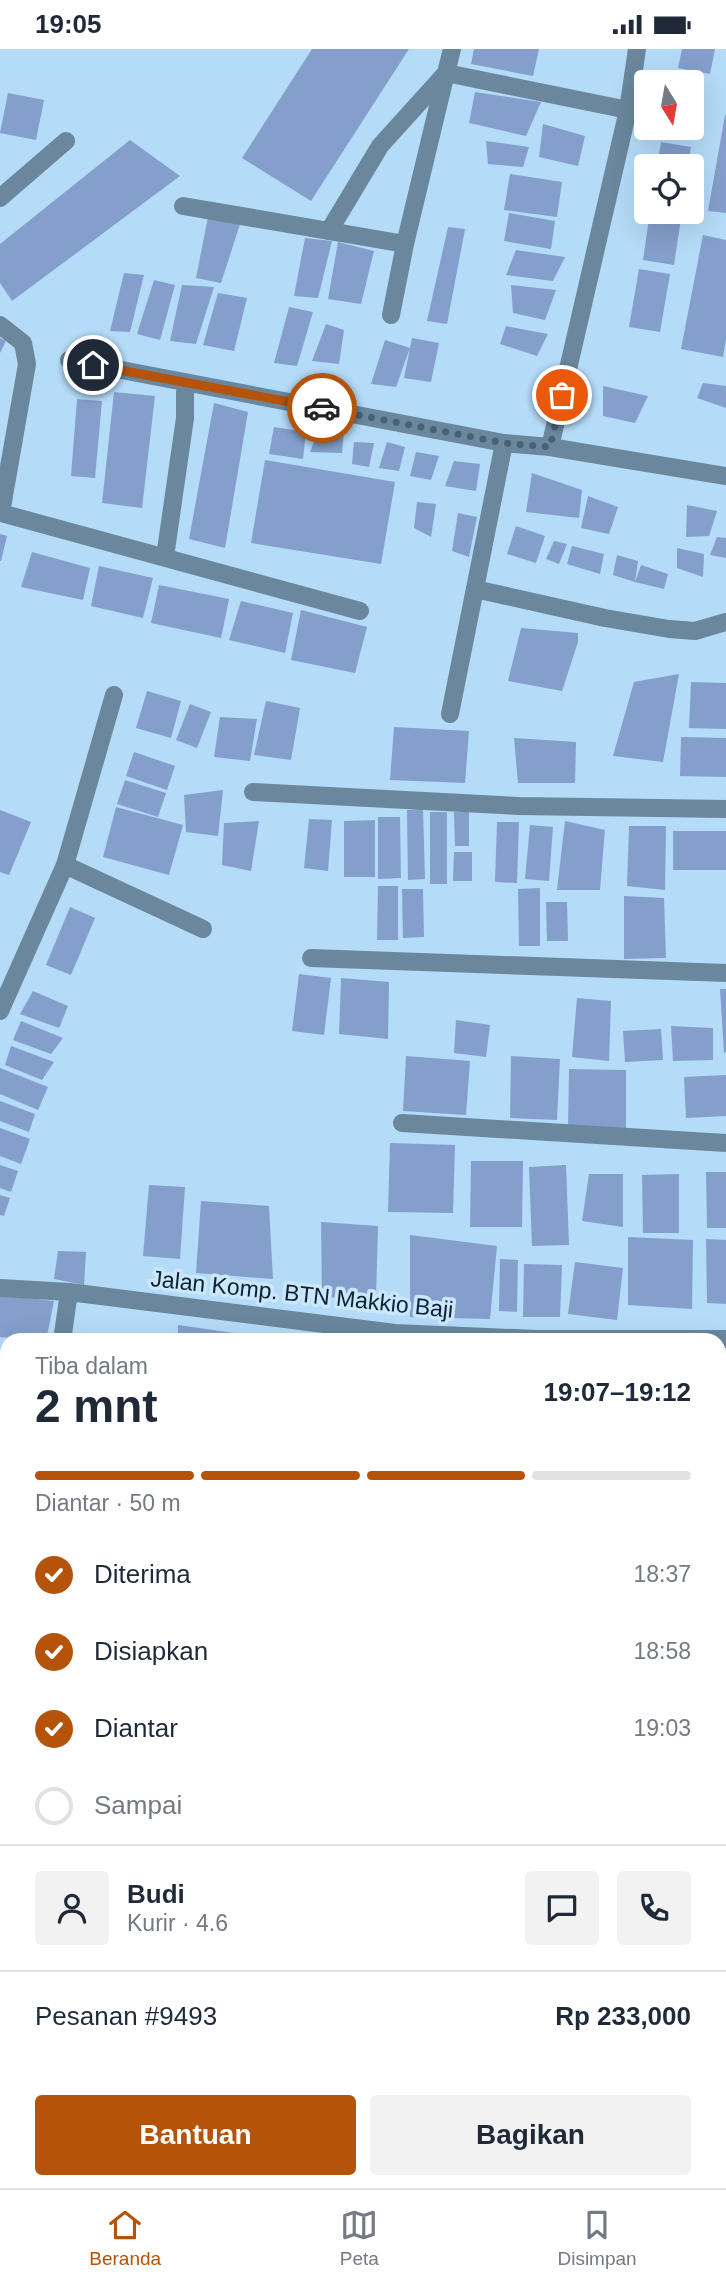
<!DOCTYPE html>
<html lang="id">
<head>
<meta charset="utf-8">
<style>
  body { margin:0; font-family:Arial,sans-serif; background:#f2f2f3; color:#1f2937; height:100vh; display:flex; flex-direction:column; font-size:26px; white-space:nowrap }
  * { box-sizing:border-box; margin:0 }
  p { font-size:23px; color:#747a83 }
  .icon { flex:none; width:38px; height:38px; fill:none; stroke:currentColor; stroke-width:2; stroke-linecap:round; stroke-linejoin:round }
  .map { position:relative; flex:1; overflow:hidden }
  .side { position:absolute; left:0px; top:1284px; width:726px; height:856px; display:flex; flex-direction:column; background:#fff; border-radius:21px 21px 0 0; box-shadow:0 7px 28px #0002 }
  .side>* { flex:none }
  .needle { width:46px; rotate:169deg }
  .tools { position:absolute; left:634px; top:21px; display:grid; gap:14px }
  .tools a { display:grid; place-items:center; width:70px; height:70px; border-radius:7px; background:#fff; box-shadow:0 7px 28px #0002; font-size:35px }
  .pin { position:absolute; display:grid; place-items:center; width:60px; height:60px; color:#fff; margin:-30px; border:4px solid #fff; border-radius:50%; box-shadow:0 2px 7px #0007 }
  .courier { position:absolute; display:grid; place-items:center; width:70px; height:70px; margin:-35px; border:5px solid #b45309; border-radius:50%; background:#fff; color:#222; box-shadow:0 2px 9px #0007 }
  .headline em { font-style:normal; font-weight:800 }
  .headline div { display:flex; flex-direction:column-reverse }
  .headline { display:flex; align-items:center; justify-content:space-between; height:119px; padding:0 35px }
  h1 { font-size:46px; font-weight:800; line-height:52px }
  .bar { display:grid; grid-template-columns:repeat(4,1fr); gap:10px 7px; align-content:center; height:84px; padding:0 35px }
  .bar i { height:9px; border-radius:5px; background:#e0e1e3 }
  .bar .current { background:#b45309 }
  .bar p { grid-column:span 4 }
  .line { display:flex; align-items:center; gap:18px; padding:0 35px; border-top:2px solid #e0e1e3 }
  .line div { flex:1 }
  .round { display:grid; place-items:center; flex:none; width:74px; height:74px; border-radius:7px; background:#f2f2f3 }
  ol { padding:0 35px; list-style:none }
  li { display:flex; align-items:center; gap:21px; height:77px }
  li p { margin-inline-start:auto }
  li .icon { padding:7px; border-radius:50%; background:#b45309; color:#fff; stroke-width:4 }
  li:last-child { color:#747a83 }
  li i { width:38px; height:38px; border:4px solid #e0e1e3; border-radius:50% }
  .cta { display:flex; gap:14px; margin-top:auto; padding:14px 35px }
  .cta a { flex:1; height:80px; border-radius:7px; background:#b45309; color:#fff; font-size:28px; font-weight:800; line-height:80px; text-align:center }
  .cta a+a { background:#f2f2f3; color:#1f2937 }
  .status { display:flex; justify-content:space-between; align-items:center; height:49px; padding:0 35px; background:#fff; direction:ltr }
  .status svg { height:19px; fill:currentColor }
  .dock { display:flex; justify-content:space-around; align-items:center; height:98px; border-top:2px solid #e0e1e3; background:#fff; font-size:19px; color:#747a83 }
  .dock a { display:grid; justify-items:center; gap:4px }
  .dock .current { color:#b45309 }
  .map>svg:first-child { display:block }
  .building { fill:#849fcb }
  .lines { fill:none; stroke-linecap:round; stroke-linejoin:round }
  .minor { stroke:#6a879d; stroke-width:18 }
  .done { stroke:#476275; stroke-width:7; stroke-dasharray:0 12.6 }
  .route { stroke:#b45309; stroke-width:9 }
  .labels { text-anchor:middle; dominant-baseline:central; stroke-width:7; stroke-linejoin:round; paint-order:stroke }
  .street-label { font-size:23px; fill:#0d212e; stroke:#cae7fd }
</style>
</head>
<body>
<div class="status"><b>19:05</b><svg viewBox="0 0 49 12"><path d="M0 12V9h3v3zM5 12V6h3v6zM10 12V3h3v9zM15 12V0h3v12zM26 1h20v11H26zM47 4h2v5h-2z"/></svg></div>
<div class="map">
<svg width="726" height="2139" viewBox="0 0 726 2139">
  <rect width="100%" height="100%" fill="#b4dbf8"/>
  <!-- building -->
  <g class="building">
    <path d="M312 0H409L311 152 242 109Z"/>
    <path d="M474 0H539L533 27 471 15Z"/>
    <path d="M682 0H715L710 25 678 19Z"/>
    <path d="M475 43 541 53 526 87 469 74Z"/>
    <path d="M8 44 44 51 36 91 0 84Z"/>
    <path d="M725 66H726V164L708 162Z"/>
    <path d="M543 75 585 87 578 117 539 108Z"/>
    <path d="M130 91 180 127 12 252 0 234V195Z"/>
    <path d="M486 92 529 98 523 118 488 115Z"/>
    <path d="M661 93 691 98 688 117H657Z"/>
    <path d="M510 125 562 133 557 168 504 161Z"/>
    <path d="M650 163H682L674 216 643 211Z"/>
    <path d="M509 164 555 172 551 200 504 192Z"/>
    <path d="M208 168 240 175 221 234 196 229Z"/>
    <path d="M448 178 465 180 447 275 427 272Z"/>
    <path d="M703 186 726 191V290L723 308 681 300Z"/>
    <path d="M305 189 332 192 318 249 294 247Z"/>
    <path d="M338 193 374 202 361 255 328 250Z"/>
    <path d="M516 201 565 208 553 232 506 226Z"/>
    <path d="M639 220 670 225 660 283 629 278Z"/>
    <path d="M124 224 144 226 130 283 110 282Z"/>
    <path d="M154 231 175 236 160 291 137 285Z"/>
    <path d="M182 236 214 238 196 295 170 292Z"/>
    <path d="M511 236 556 241 545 271 513 264Z"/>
    <path d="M218 244 247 249 234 302 203 296Z"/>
    <path d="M289 258 313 263 297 317 274 314Z"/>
    <path d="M326 275 344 281 339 315 312 312Z"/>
    <path d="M506 277 548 285 537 307 500 295Z"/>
    <path d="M0 289 6 292 0 304Z"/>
    <path d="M412 289 439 294 431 333 404 329 410 299 396 338 371 335 385 291 410 299Z"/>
    <path d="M703 334 726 337V359L697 349Z"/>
    <path d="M603 337 648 347 635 374 603 367Z"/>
    <path d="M114 343 155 347 142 459 102 454Z"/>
    <path d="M77 350 102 352 95 429 71 427Z"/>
    <path d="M214 354 248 363 225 499 189 490Z"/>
    <path d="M274 378 306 383 303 410 269 405Z"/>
    <path d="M344 381 342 404 310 403 318 383Z"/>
    <path d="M354 393 374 394 369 418 352 415Z"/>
    <path d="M387 393 405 398 399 422 379 419Z"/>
    <path d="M416 403 439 407 431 431 410 427Z"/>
    <path d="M265 411 395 433 381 515 251 494Z"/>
    <path d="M454 412 480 415 476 442 445 437Z"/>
    <path d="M532 424 582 441 579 469 526 463Z"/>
    <path d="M588 447 618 458 609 485 581 479Z"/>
    <path d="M417 453 436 455 431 488 414 479Z"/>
    <path d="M687 456 717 462 709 487 686 488Z"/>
    <path d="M458 464 477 468 469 508 452 502Z"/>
    <path d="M516 477 545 487 536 514 507 505Z"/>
    <path d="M0 485 7 487 1 512H0Z"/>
    <path d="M717 488 726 489V509L710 506Z"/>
    <path d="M554 492 567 495 559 515 546 510Z"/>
    <path d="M572 497 604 505 600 525 567 515Z"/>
    <path d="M677 499 704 505 703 528 677 519Z"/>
    <path d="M32 503 90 519 83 551 21 538Z"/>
    <path d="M617 506 638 512 635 533 641 516 668 525 664 540 635 533 613 526Z"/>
    <path d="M99 517 153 529 143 569 91 557Z"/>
    <path d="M159 536 229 550 221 589 151 574Z"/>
    <path d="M241 552 293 564 285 604 229 591Z"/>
    <path d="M301 561 367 578 355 624 291 611Z"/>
    <path d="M521 579 578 584V593L562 642 508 632Z"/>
    <path d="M679 625 663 713 613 707 634 633Z"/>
    <path d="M691 633 726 634V680L689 679Z"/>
    <path d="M147 642 181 652 171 689 136 679Z"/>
    <path d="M266 652 300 659 291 711 254 706Z"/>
    <path d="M190 655 211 663 197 699 176 691Z"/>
    <path d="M220 668 257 670 250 712 214 708Z"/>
    <path d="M394 678 469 682 465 734 390 731Z"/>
    <path d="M681 688 726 689V728L680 727Z"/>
    <path d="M514 689 576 693 575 734H518Z"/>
    <path d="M134 703 175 717 167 741 126 727Z"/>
    <path d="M125 731 166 744 158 768 117 755Z"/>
    <path d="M223 741 218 787 186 783 184 746Z"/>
    <path d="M116 758 183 776 169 826 103 808Z"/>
    <path d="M423 760 425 830 408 831 407 761Z"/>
    <path d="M0 761 31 773 9 826 0 823Z"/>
    <rect x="430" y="763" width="17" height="72"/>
    <path d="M454 763H469V797H455Z"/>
    <path d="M378 768H400L401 829 378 830Z"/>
    <path d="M309 770 332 771 328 822 304 819Z"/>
    <path d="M375 771V828H344V772Z"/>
    <path d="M259 772 251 822 222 816 224 774Z"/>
    <path d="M565 772 605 781 600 841H557Z"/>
    <path d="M497 773H519L517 834 495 833Z"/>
    <path d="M530 776 553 778 549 832 525 830Z"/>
    <path d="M629 777H666L665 841 627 837Z"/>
    <rect x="673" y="782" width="53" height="39"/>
    <path d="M454 803H472V832H453Z"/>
    <path d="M378 837H398V891H377Z"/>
    <path d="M540 839V897H519L518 840Z"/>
    <path d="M402 840H423L424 888 403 889Z"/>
    <path d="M624 847 664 849 666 909 624 910Z"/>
    <path d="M546 853H567L568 892H547Z"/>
    <path d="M70 858 95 869 71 926 46 916Z"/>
    <path d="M299 925 331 929 324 986 292 982Z"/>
    <path d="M341 929 389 933 388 990 339 985Z"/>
    <path d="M720 940H726V1003L724 1004Z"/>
    <path d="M33 942 68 957 59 979 20 965Z"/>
    <path d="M577 949 611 952 609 1012 572 1008Z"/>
    <path d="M456 971 490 976 486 1008 454 1004Z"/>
    <path d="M21 972 63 989 51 1005 13 991Z"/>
    <path d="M671 977 713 979V1011L673 1012Z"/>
    <path d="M661 980 663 1011 625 1013 623 982Z"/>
    <path d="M11 997 54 1013 42 1031 5 1016Z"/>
    <path d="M406 1007 470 1012 466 1066 403 1062Z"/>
    <path d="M511 1007 560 1010 557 1071 510 1069Z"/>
    <path d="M0 1019 48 1038 38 1061 0 1045Z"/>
    <path d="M569 1020 626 1021V1079L568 1078Z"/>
    <path d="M726 1026V1067L686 1069 684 1028Z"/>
    <path d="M0 1052 35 1065 29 1083 0 1072Z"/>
    <path d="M0 1079 30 1090 21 1115 0 1107Z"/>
    <path d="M390 1094 455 1096 453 1164 388 1163Z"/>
    <path d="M471 1112H523L522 1178H470Z"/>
    <path d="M0 1116 18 1122 11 1143 0 1139Z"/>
    <path d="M566 1116 569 1196 532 1197 529 1118Z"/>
    <path d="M706 1123H726V1179H707Z"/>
    <path d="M589 1125H623V1178L582 1172Z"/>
    <path d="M679 1125V1184H643L642 1126Z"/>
    <path d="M149 1136 185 1138 180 1210 143 1207Z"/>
    <path d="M0 1146 10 1149 4 1167 0 1166Z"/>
    <path d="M201 1152 269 1157 273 1230 196 1224Z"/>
    <path d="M321 1173 378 1177 376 1250 322 1248Z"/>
    <path d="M410 1186 497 1197 490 1270 410 1268Z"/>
    <path d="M628 1188 693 1191 692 1260 628 1256Z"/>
    <path d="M706 1190 726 1191V1255L707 1254Z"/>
    <path d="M58 1202 86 1203 84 1236 54 1230Z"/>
    <path d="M500 1210 518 1211 517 1263 499 1262Z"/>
    <path d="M575 1213 623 1219 617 1271 568 1265Z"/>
    <path d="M524 1215 562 1216 560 1268H523Z"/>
    <path d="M0 1246 54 1252 46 1292 0 1288Z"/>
    <path d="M178 1276 234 1284 233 1292H178Z"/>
    <path d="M72 1284 120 1290V1292H72Z"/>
    <path d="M245 1287 262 1290V1292H244Z"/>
    <path d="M0 1304 7 1305V1417H0Z"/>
    <rect x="719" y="1318" width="7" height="49"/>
    <rect x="719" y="1382" width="7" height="59"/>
    <path d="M0 1478 7 1479 6 1519 0 1518Z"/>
    <path d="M719 1493H726V1548L719 1549Z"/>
    <rect x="719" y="1562" width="7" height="59"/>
    <rect x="719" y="1674" width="7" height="61"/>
    <rect x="719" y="1743" width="7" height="64"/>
    <path d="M0 1842 7 1843V1904H0Z"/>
    <path d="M726 1843V1912L719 1913V1844Z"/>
    <rect x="0" y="1911" width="7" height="71"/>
    <rect x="719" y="1918" width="7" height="69"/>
    <rect x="0" y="2042" width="7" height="72"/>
    <path d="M726 2048V2127H719V2049Z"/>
    <path d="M0 2118 7 2119V2133H22L21 2139H0Z"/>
    <path d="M40 2133H85L105 2138 38 2139Z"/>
    <path d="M286 2133H346V2138L286 2136Z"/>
    <rect x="504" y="2133" width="42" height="6"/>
  </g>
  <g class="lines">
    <!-- minor -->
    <g class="minor">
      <path d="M0 149 66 92"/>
      <path d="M183 157 405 195 446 24 628 61"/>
      <path d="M329 182 380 97 446 24 452 0"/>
      <path d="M391 266 405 195"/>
      <path d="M0 276 23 294 27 315 1 464 360 562"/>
      <path d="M69 311 504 394 550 398 726 427"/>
      <path d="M550 398 628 61 637 0"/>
      <path d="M165 508 185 369V343"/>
      <path d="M475 540 605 569 669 580 695 582 726 573"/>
      <path d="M450 665 504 394"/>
      <path d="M253 743 519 757 726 760"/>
      <path d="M65 816 203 880"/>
      <path d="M311 909 726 924"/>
      <path d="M0 962 65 816 114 646"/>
      <path d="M402 1074 726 1094"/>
      <path d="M0 1239 69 1243 395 1284 536 1290H726"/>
      <path d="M62 1292 69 1243"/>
      <path d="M719 1468H726"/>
      <path d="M0 1638 7 1609"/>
      <path d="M719 1653H726"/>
      <path d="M0 1815 7 1816"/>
      <path d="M719 1824H726"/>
      <path d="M0 2014 7 2015"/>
      <path d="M719 2019H726"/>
    </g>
  </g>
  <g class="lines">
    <!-- done -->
    <path class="done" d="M322 359 504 394 550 398 562 346"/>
    <!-- route -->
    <path class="route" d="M93 316 322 359"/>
  </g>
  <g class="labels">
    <!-- street labels -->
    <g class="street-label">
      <text transform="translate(302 1245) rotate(6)">Jalan Komp. BTN Makkio Baji</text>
    </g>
  </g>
</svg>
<div class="tools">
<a><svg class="needle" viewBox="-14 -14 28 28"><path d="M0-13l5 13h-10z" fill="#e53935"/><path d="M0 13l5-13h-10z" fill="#747a83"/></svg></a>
<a><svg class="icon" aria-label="locate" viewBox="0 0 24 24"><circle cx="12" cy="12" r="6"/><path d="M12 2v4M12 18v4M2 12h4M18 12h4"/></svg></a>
</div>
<div class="pin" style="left:562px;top:346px;background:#ea580c"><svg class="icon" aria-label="bag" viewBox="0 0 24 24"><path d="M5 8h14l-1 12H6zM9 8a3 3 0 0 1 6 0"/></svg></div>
<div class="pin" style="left:93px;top:316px;background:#1f2937"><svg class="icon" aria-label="home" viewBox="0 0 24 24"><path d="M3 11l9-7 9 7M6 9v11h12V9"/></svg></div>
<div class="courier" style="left:322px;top:359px"><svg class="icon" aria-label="car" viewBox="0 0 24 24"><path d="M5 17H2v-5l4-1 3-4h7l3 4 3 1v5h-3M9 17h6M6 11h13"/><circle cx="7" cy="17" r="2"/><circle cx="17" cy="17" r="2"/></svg></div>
<section class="side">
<div class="headline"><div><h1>2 mnt</h1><p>Tiba dalam</p></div><em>19:07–19:12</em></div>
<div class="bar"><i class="current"></i><i class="current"></i><i class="current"></i><i></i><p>Diantar · 50 m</p></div>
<ol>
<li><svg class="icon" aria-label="check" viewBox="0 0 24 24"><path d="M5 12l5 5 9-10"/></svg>Diterima<p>18:37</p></li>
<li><svg class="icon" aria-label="check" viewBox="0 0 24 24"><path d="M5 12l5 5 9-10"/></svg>Disiapkan<p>18:58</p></li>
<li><svg class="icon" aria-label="check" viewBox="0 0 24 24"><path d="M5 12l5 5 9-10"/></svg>Diantar<p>19:03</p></li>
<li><i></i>Sampai</li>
</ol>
<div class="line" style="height:126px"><a class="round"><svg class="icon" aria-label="person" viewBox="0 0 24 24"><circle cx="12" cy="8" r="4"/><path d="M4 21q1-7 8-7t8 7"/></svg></a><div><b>Budi</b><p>Kurir · 4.6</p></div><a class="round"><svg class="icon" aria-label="chat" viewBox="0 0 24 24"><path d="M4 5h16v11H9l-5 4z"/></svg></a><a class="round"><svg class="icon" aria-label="phone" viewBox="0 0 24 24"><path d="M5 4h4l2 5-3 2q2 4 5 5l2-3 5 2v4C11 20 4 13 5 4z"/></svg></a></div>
<div class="line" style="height:91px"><div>Pesanan #9493</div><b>Rp 233,000</b></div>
<div class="cta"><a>Bantuan</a><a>Bagikan</a></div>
</section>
</div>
<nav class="dock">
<a class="current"><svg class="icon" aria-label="home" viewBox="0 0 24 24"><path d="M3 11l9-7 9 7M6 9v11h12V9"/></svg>Beranda</a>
<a><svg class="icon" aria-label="map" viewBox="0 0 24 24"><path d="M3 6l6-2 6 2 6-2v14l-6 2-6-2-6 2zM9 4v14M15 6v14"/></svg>Peta</a>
<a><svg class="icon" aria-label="saved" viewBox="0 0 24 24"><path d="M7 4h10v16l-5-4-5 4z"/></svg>Disimpan</a>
</nav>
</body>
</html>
